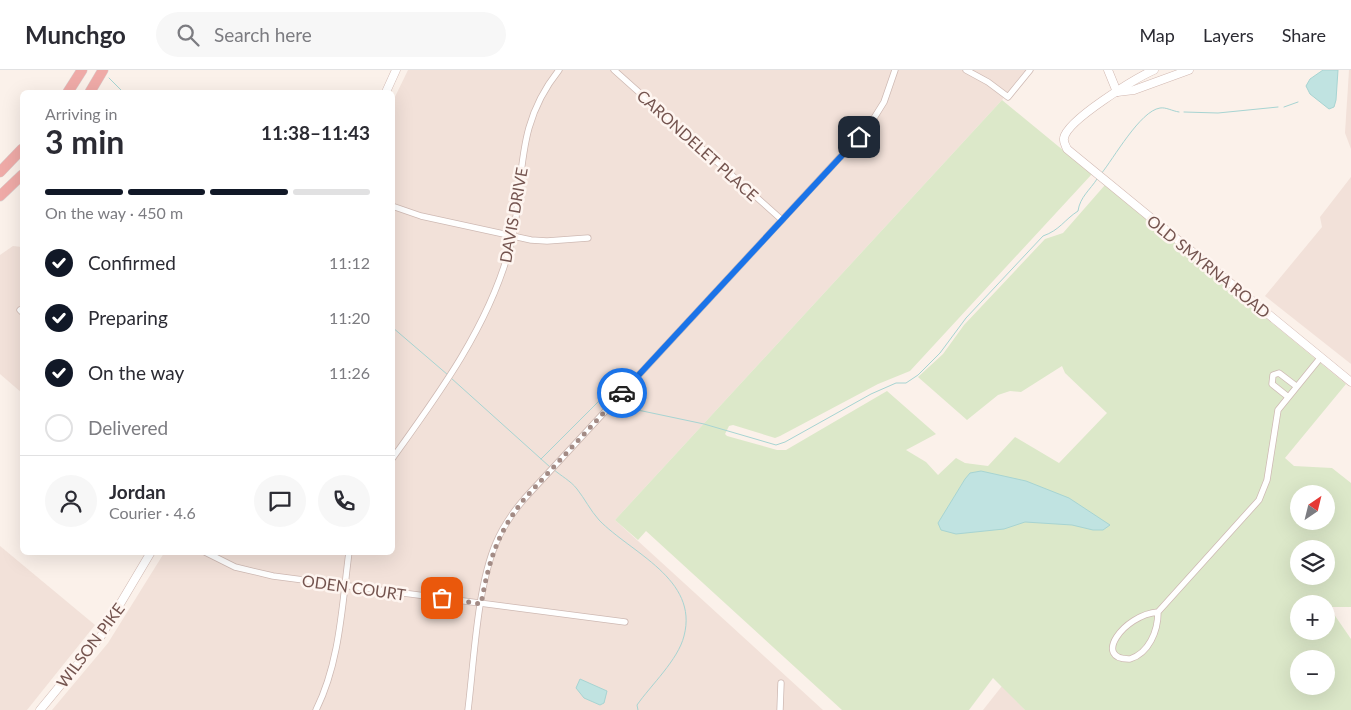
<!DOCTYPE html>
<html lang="en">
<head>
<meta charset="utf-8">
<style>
  body { margin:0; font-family:Lato,sans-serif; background:#f7f7f7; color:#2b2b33; height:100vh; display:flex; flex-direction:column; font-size:19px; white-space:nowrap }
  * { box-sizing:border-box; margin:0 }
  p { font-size:16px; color:#7c7c81 }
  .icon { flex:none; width:28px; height:28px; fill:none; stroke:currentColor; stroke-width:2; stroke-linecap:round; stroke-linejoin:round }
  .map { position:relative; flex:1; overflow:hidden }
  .details { position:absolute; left:20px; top:20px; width:375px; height:465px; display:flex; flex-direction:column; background:#fff; border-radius:8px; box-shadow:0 5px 20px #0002 }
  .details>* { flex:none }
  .needle { width:32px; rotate:35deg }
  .buttons { position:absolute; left:1290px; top:415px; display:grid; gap:10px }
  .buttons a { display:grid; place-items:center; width:45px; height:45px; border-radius:50%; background:#fff; box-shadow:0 5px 20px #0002; font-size:25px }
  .pin { position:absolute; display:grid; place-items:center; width:42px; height:42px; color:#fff; margin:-21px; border-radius:10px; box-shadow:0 2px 8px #0006 }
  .courier { position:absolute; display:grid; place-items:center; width:50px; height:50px; margin:-25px; border:4px solid #1a73e8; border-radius:50%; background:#fff; color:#222; box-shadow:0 1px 6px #0007 }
  .summary em { font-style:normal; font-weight:700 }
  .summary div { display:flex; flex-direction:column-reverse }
  .summary { display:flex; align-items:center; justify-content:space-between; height:85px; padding:0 25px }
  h1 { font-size:32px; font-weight:700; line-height:38px }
  .bar { display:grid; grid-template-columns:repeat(4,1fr); gap:8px 5px; align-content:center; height:60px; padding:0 25px }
  .bar i { height:6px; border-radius:4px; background:#e1e1e2 }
  .bar .current { background:#111827 }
  .bar p { grid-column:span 4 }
  .line { display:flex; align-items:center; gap:12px; padding:0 25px; border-top:1px solid #e1e1e2 }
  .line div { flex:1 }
  .round { display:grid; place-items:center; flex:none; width:52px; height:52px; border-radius:26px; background:#f7f7f7 }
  ol { padding:0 25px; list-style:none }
  li { display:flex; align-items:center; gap:15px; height:55px }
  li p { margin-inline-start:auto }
  li .icon { padding:5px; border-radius:50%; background:#111827; color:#fff; stroke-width:4 }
  li:last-child { color:#7c7c81 }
  li i { width:28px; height:28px; border:2px solid #e1e1e2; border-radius:50% }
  header { display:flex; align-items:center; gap:30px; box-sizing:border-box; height:70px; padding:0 25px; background:#fff; border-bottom:1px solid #e1e1e2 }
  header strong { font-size:24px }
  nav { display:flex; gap:28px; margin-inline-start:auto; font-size:18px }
  .search { width:350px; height:45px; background:#f7f7f7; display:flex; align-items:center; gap:12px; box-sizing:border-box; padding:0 18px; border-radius:28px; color:#7c7c81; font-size:19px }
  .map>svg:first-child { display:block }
  .residential { fill:#f2e1d9 }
  .green { fill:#dce8c9; fill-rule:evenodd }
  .water { fill:#c0e3e1; stroke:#a7d4d2 }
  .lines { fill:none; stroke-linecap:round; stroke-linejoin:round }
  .stream { stroke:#a7d4d2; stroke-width:1 }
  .street-casing { stroke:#ceb9b3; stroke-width:7 }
  .secondary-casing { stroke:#d1b8b1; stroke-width:9 }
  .highway-casing { stroke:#d8cfce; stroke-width:11 }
  .street { stroke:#fff; stroke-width:5.5 }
  .secondary { stroke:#fff; stroke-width:8 }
  .highway { stroke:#efaaa7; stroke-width:10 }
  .done { stroke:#a38b85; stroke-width:5; stroke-dasharray:0 9 }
  .route { stroke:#1a73e8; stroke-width:6 }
  .labels { text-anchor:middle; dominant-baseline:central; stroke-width:5; stroke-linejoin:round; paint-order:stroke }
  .street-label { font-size:16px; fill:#74544f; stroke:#fef5f0 }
</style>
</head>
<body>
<header>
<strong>Munchgo</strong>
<div class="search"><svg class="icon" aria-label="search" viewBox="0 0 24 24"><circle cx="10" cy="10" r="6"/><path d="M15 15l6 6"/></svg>Search here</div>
<nav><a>Map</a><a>Layers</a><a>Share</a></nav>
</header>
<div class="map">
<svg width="1351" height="640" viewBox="0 0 1351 640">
  <rect width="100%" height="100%" fill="#fbf1ea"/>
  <!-- residential -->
  <g class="residential">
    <path d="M408 0H1026L1002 30 615 450 823 640H52L108 573 164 483 392 482V33Z"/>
    <path d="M1349 0H1351V79L1345 63Z"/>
    <path d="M1351 107V294L1265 226 1322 157 1320 147Z"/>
    <path d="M13 176 22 177V323L0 304V185Z"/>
    <path d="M0 476 95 555 27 640H0Z"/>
    <path d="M1002 616 1025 640H983Z"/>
  </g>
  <!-- green -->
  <path class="green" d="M1002 30 1092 104 910 301 878 314 780 366 775 368 733 355 729 356 725 364 727 366 777 380H786L887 321 936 364 906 380 926 392 938 405 956 388 965 393 988 396 1015 367 1059 393 1107 343 1065 303 1062 296 1021 322 1010 321 998 325 967 350 918 307 943 284 964 255 1045 169 1063 163 1105 115 1346 314 1285 388 1294 396 1332 398 1351 413V537H1329L1351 569V640H1025L993 608 969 640H842L646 461 638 470 615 450ZM1299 424H1326V451H1299ZM1299 479H1326V506H1299ZM1299 534H1326V561H1299ZM1299 589H1326V616H1299Z"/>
  <!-- water -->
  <g class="water">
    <path d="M1323 0H1338L1336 30 1334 37 1329 39 1310 24 1306 16 1310 9Z"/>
    <path d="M981 401 1026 411 1069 428 1110 455 1103 460H1093L1072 455 1025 452 1004 459 956 464 941 460 938 453 965 409 970 403Z"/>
    <path d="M580 609 607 621 604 633 600 635 584 628 576 618Z"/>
  </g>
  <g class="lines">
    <!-- stream -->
    <g class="stream">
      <path d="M109 8 123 22"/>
      <path d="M1284 37 1298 32"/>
      <path d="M1184 42 1218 43 1278 37"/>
      <path d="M1101 104C1114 88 1140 41 1160 38 1166 37 1172 41 1179 42"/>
      <path d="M392 257 448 305"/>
      <path d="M451 308 550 397"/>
      <path d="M614 335 704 354 776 375 785 372 871 324 896 313H906L918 305 940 283 966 248 1043 166C1060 160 1064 150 1078 141 1080 127 1090 120 1097 109"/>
      <path d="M541 389 602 328 611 332"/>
      <path d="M553 399C561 406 571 411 577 419 585 429 590 440 599 450 631 483 699 509 684 566 678 590 651 615 637 635L638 640"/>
    </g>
    <!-- street casing -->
    <g class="street-casing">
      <g id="street">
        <path d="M614 0 782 150"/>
        <path d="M966 0 988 12 1008 27 1030 0"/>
        <path d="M392 136 421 146 531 170 547 171 588 168"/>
        <path d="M20 240 22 242"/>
        <path d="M1287 326 1272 314 1273 305 1279 303 1296 316"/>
        <path d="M392 389C438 325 486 260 508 184 528 116 510 61 559 0"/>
        <path d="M205 482 235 497 273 506 625 552"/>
        <path d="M1158 542C1123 545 1092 590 1130 589 1149 583 1158 561 1158 542L1259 430 1267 410 1278 340 1321 287"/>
        <path d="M316 640C340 592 342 535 349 482"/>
        <path d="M468 640C474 592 477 517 496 473 503 456 513 442 525 428L869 56 884 32 895 0"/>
        <path d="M780 640 781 613"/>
      </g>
    </g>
    <!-- secondary casing -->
    <g class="secondary-casing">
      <g id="secondary">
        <path d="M1108 0 1117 22"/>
        <path d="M1154 0C1136 8 1067 50 1064 68 1063 72 1066 76 1067 79L1351 312"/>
        <path d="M386 22 396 0"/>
        <path d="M1117 22 1134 20 1189 0"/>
        <path d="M40 640 101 566 151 482"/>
      </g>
    </g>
    <!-- highway casing -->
    <g class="highway-casing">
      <g id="highway">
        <path d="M68 22 82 0"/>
        <path d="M90 22 103 0"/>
        <path d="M0 102 22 79"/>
        <path d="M0 126 22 105"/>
      </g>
    </g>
    <!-- street -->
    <use href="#street" class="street"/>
    <!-- secondary -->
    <use href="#secondary" class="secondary"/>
    <!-- highway -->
    <use href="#highway" class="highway"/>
  </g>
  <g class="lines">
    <!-- done -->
    <path class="done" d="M442 528 481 534C489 490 497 463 525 428L622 323"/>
    <!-- route -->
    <path class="route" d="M622 323 859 67"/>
  </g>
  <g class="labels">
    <!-- street labels -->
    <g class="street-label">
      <text transform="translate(698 75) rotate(42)">CARONDELET PLACE</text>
      <text transform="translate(513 145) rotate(-80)">DAVIS DRIVE</text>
      <text transform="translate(1209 196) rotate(39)">OLD SMYRNA ROAD</text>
      <text transform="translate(354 517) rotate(8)">ODEN COURT</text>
      <text transform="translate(90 575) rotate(-53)">WILSON PIKE</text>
    </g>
  </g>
</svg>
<div class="buttons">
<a><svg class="needle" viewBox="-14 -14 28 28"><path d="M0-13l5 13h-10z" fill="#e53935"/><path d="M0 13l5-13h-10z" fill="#7c7c81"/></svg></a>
<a><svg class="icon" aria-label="layers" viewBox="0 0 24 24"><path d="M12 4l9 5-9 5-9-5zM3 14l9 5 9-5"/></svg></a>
<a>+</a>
<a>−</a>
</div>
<div class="pin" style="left:442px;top:528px;background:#ea580c"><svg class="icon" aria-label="bag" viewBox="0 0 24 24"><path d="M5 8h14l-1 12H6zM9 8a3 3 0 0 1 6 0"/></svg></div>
<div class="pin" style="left:859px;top:67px;background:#1f2937"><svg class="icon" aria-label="home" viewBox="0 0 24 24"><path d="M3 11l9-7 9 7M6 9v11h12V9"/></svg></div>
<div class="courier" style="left:622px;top:323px"><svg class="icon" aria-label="car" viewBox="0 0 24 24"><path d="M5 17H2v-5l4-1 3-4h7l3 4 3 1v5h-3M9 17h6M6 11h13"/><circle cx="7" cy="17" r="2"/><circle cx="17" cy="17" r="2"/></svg></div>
<section class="details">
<div class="summary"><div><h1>3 min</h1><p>Arriving in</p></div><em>11:38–11:43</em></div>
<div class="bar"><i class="current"></i><i class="current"></i><i class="current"></i><i></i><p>On the way · 450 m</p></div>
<ol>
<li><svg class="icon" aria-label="check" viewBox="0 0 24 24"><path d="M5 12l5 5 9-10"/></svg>Confirmed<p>11:12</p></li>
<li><svg class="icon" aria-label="check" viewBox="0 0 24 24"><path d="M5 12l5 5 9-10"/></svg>Preparing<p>11:20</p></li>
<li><svg class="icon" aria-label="check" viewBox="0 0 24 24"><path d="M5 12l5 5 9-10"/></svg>On the way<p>11:26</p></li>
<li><i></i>Delivered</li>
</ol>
<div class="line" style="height:90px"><a class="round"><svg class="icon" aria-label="person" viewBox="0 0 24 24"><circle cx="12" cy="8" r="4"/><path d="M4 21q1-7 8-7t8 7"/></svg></a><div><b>Jordan</b><p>Courier · 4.6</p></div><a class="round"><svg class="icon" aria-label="chat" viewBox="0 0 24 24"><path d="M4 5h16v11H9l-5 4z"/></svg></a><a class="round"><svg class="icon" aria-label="phone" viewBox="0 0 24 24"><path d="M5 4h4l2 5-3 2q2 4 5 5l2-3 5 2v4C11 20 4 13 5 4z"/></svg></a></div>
</section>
</div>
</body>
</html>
